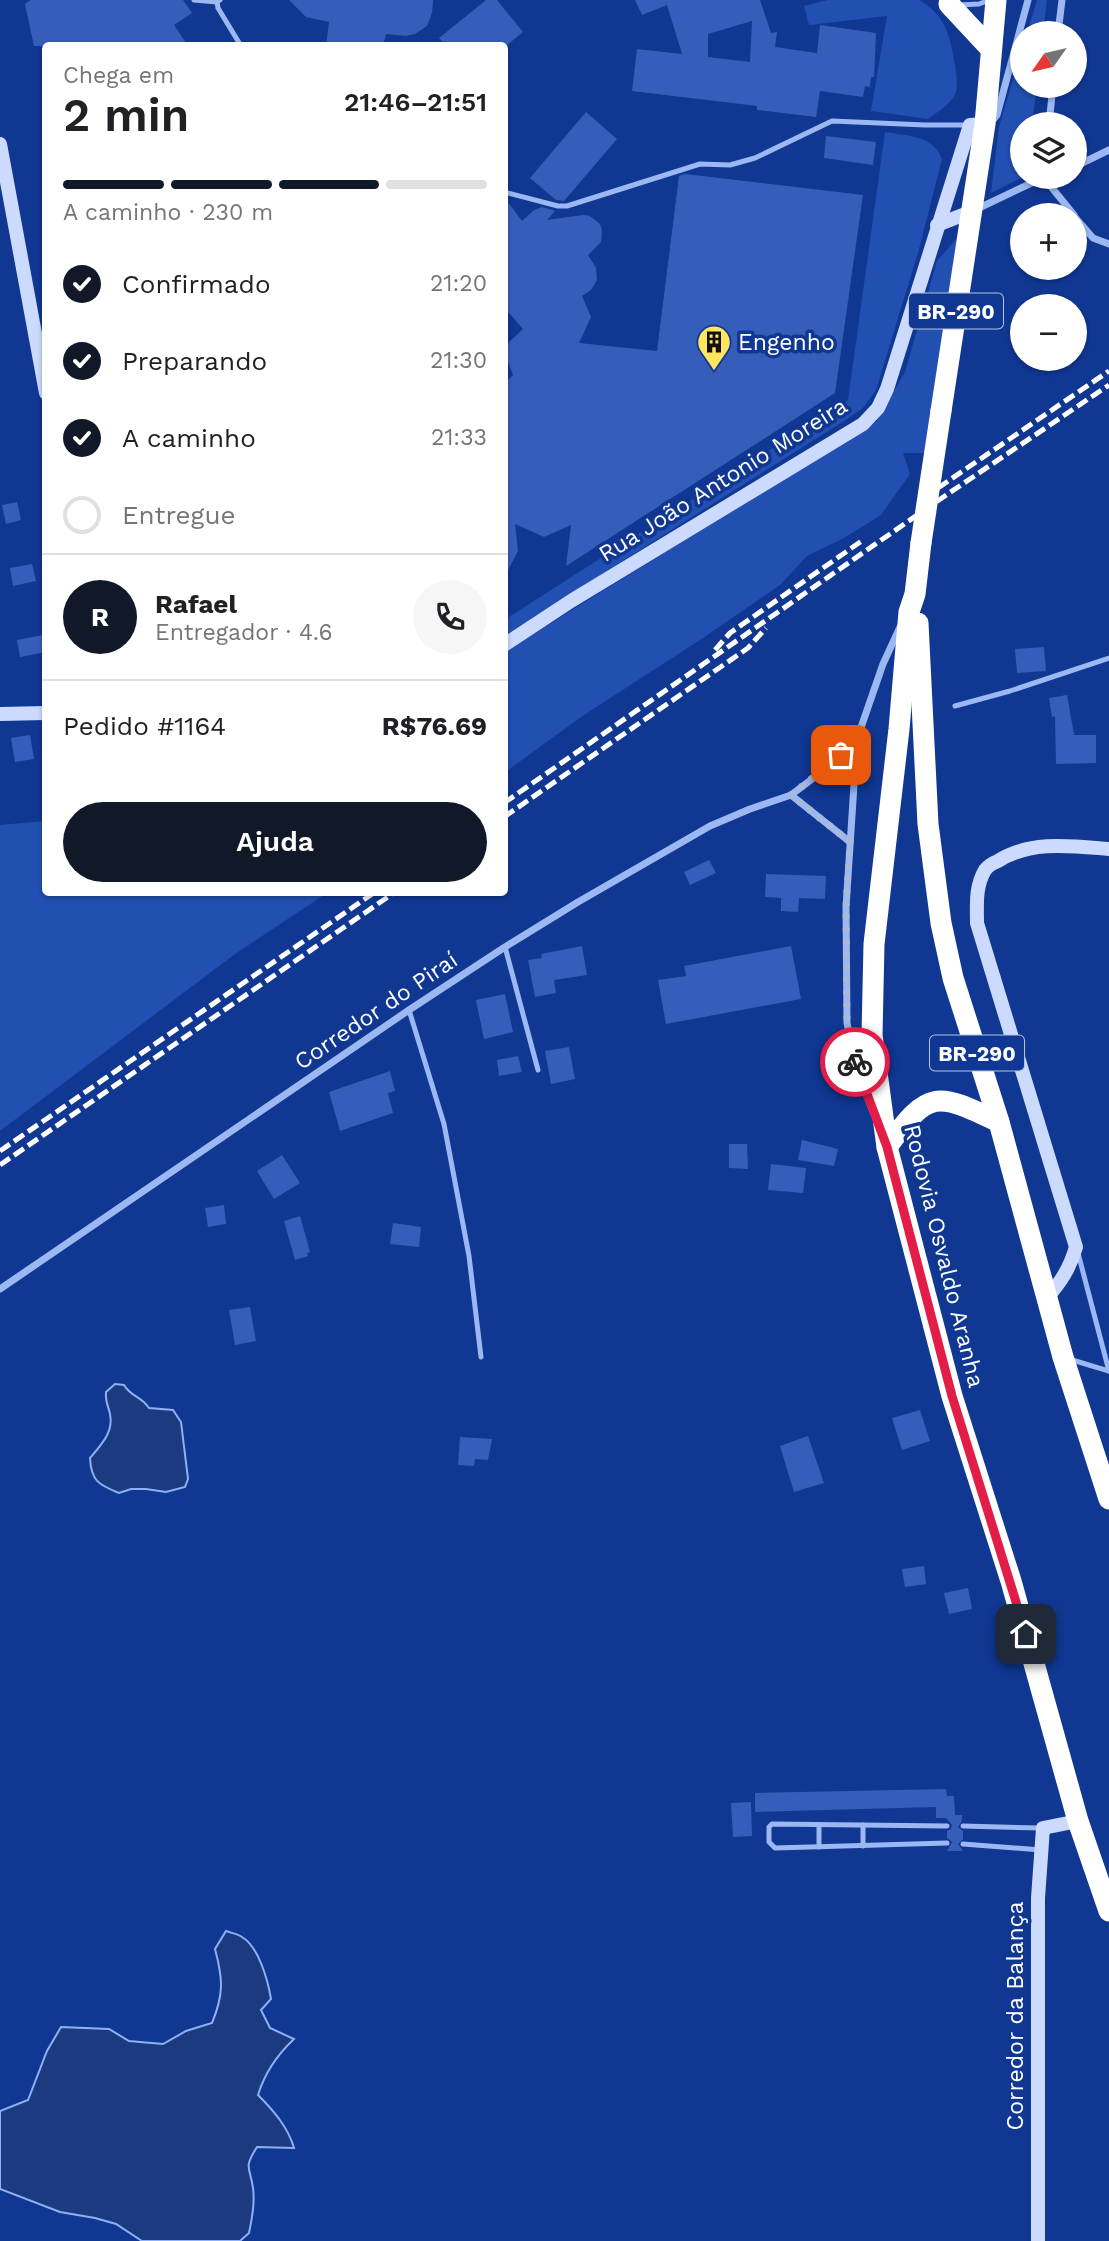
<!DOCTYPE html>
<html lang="pt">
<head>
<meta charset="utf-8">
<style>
  body { margin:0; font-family:"Work Sans",sans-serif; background:#f6f6f6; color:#202124; height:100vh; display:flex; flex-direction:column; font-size:26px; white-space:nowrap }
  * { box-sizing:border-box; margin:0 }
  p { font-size:23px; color:#757577 }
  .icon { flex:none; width:38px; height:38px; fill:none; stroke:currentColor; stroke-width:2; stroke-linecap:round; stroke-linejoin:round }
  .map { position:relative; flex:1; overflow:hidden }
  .details { position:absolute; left:42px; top:42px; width:466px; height:854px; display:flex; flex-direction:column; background:#fff; border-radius:7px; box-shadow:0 2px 5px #0004 }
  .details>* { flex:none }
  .needle { width:46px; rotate:236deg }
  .fabs { position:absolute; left:1010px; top:21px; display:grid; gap:14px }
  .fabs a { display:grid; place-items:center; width:77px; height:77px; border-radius:50%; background:#fff; box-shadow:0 2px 5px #0004; font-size:35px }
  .pin { position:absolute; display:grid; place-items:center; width:60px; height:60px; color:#fff; margin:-30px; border-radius:14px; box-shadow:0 4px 10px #0006 }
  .courier { position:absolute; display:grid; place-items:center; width:70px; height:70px; margin:-35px; border:5px solid #e11d48; border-radius:50%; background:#fff; color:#222; box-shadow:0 2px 9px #0007 }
  .head em { font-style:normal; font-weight:600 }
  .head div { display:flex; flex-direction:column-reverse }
  .head { display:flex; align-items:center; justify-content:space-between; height:119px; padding:0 21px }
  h1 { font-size:46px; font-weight:600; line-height:52px }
  .bar { display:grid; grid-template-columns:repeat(4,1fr); gap:10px 7px; align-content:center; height:84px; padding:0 21px }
  .bar i { height:9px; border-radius:5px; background:#e0e0e0 }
  .bar .selected { background:#111827 }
  .bar p { grid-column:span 4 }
  .line { display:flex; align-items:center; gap:18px; padding:0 21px; border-top:2px solid #e0e0e0 }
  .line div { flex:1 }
  .round { display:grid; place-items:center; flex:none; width:74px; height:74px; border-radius:37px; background:#f6f6f6 }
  ol { padding:0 21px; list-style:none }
  li { display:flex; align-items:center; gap:21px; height:77px }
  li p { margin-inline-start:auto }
  li .icon { padding:7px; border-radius:50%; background:#111827; color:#fff; stroke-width:4 }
  li:last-child { color:#757577 }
  li i { width:38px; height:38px; border:4px solid #e0e0e0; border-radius:50% }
  .button { display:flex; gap:14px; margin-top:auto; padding:14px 21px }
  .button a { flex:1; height:80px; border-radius:42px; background:#111827; color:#fff; font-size:28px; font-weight:600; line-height:80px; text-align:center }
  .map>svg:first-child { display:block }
  .green { fill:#2150b2 }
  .water { fill:#1c3a7f; stroke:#8db0f7; stroke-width:2 }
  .building { fill:#345eba; fill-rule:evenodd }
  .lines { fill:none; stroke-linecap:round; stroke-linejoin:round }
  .lane { stroke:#9cb8f3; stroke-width:5 }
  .street { stroke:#9cb8f3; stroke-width:7 }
  .secondary { stroke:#cbdafd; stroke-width:14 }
  .highway { stroke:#fff; stroke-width:21 }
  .rail { stroke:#fff; stroke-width:5; stroke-dasharray:12 5; stroke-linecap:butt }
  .highway-bridge { stroke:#fff; stroke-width:21 }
  .done { stroke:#abb9d9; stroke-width:7; stroke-dasharray:0 12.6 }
  .route { stroke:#e11d48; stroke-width:9 }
  .labels { text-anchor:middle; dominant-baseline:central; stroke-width:7; stroke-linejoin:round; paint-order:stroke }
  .shield { fill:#103792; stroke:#b7c3de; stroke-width:2 }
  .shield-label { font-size:21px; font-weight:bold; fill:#fff }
  .poi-label { font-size:23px; fill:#fff; stroke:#103792; text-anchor:start }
  .street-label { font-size:23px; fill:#fff; stroke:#103792 }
</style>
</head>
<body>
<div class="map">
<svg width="1109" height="2241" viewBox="0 0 1109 2241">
  <rect width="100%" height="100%" fill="#103792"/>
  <!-- green -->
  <g class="green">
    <path d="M828 0H919C946 16 950 35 955 65 956 72 958 85 956 92 952 104 937 112 928 119L871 111 887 16 809 25 804 6Z"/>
    <path d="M1037 0H1047L1043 33H1027Z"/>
    <path d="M1022 49V86H1037L1032 124H1022L1023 177 991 193 999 127Z"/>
    <path d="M885 132C908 136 933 135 942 159L918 253 876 390 862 409 844 421 504 636V620L848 400Z"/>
    <path d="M957 238 927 453H903L910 474 881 515 844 538 807 556 780 585 703 638 581 717 504 773V652L876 422 905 372 937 261Z"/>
    <path d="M45 821 46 892 327 893 235 954 0 1131V825Z"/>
  </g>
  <!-- water -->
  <g class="water">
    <path d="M115 1384 124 1385C131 1397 141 1396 149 1408L173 1410 181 1422 188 1479 185 1487 166 1492 146 1489H131L119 1493C99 1485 91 1481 90 1458 101 1445 114 1432 110 1414 108 1405 105 1401 106 1392Z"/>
    <path d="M226 1931C231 1933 238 1934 242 1937 259 1947 268 1981 271 1999L261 2010 270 2028 294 2039C277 2055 265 2072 258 2095 273 2110 288 2127 294 2148L257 2147C243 2169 250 2166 253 2188 255 2203 252 2218 249 2233L240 2241H142L116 2224 95 2218 60 2212 0 2189V2111L28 2100 47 2051 61 2027 109 2029 129 2041 163 2044 186 2031 212 2023C224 1994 223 1979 215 1949Z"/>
  </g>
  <!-- building -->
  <g class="building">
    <path d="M31 0H183L192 13 174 25 188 46H34L25 4Z"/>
    <path d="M289 0H433L432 13 427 26 415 34 406 36 386 34 383 46H326L329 22 306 17Z"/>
    <path d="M486 0H497L523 32 506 46H446L439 38Z"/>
    <path d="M635 0H760L771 33 777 32 775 47 817 53 820 25 876 33 874 77H871L870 87 865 86 863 97 820 91 816 117 757 110V106L632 91 637 49 682 54 667 5 642 15ZM752 21 750 62 708 57V34Z"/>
    <path d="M586 112 617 139 564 201 556 200 530 178Z"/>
    <path d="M826 136 876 142 873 165 824 158Z"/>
    <path d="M685 174 863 195 835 393 566 566 571 525 544 537 515 524 518 551 504 578V384L513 375 505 354 509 342 523 329 504 307V197L522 221 534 210 542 207 555 211 547 220 583 215 590 216 600 224 602 230 601 242 588 255 596 268 597 280 591 290 582 296 591 317 579 343 657 351 679 176Z"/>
    <path d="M17 502 21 520 6 524 2 505Z"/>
    <path d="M32 564 36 581 13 586 10 568Z"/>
    <path d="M43 635 46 652 20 657 17 640Z"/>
    <path d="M1044 647 1046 671 1017 673 1015 649Z"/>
    <path d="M1067 695 1074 735H1096V763L1056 764 1055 716 1052 717 1049 698Z"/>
    <path d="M30 735 34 759 15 762 11 738Z"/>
    <path d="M709 860 716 873 690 885 684 872Z"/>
    <path d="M766 874 826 876 825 899 799 898 798 912 781 911V898L765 897Z"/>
    <path d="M582 946 587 975 554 980 556 993 535 997 528 960 542 958 541 954Z"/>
    <path d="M791 946 801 999 666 1024 658 980 686 976 684 966Z"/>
    <path d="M505 994 513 1032 484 1039 476 1000Z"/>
    <path d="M569 1047 575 1079 551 1084 545 1051Z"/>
    <path d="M518 1056 522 1072 499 1076 497 1060Z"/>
    <path d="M390 1071 395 1091 388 1093 393 1113 340 1131 329 1092Z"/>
    <path d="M802 1140 838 1149 834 1166 798 1160Z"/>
    <path d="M729 1144H747L748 1169 729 1168Z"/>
    <path d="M282 1155 300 1183 274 1199 257 1171Z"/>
    <path d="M771 1164 806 1168 803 1193 768 1190Z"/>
    <path d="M224 1205 226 1224 208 1227 205 1208Z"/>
    <path d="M300 1216 310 1252 307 1253 308 1256 295 1260 284 1221Z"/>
    <path d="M393 1223 421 1227 419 1247 390 1244Z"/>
    <path d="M250 1307 256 1341 235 1345 229 1310Z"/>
    <path d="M920 1410 930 1441 902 1450 892 1418Z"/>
    <path d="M808 1436 824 1483 794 1492 780 1446Z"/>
    <path d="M460 1437 492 1439 488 1460 475 1459 474 1466 458 1465Z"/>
    <path d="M924 1566 926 1584 905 1587 902 1569Z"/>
    <path d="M968 1588 972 1609 949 1614 944 1593Z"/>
    <path d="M946 1789 947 1796H954L955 1815H962V1821L958 1827 963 1831V1839L958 1844 963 1851H947L952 1842 947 1838V1831L951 1829 952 1825 946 1818H936V1807L755 1812V1793Z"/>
    <path d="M751 1802 752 1836 733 1837 731 1803Z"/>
  </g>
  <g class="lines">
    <!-- lane -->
    <g class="lane">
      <path d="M194 0 217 2"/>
      <path d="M220 0 217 2 218 8 241 46"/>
      <path d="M959 5 979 4 990 0"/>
      <path d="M504 192 558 206H567L700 164 730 165 755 158 832 121 925 125H970"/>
      <path d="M955 706 1010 691 1109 658"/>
      <path d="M505 947 538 1070"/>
      <path d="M409 1010 444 1124 469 1256 481 1357"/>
      <path d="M1078 1253 1109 1371"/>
      <path d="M1069 1359 1109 1371"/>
      <path d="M863 1825V1846"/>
      <path d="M947 1826 772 1824 769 1827V1842L775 1848 947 1843"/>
      <path d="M963 1826 1040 1828"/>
      <path d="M963 1844 1041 1850"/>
      <path d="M819 1847V1825"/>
    </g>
    <!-- street -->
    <g class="street">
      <path d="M1058 33 1062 0"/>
      <path d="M992 121 997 115 1028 0"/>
      <path d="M1049 124 1053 86"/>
      <path d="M1074 167 1109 150"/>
      <path d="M1048 177 1044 178 1074 215"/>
      <path d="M977 209 1044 177"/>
      <path d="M1074 216 1093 238 1109 244"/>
      <path d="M791 795 850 842"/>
      <path d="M874 1114 858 1073 847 1023 846 907 857 739 883 664 900 627"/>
      <path d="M0 1289 409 1010 505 947 578 902 710 826 750 809 791 795 824 770 857 739"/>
    </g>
    <!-- secondary -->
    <g class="secondary">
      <path d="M0 144 46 393"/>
      <path d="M937 225 973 211"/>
      <path d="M504 645 571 601 863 424 878 408 887 389 970 125 985 124"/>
      <path d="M0 714 46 713"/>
      <path d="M1046 1299C1061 1282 1070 1268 1076 1247L977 923C977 905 975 887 985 870 988 866 993 863 998 861 1031 840 1072 846 1109 849"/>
      <path d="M1038 2241V1898L1043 1828 1078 1821"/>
    </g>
    <!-- highway -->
    <g class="highway">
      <path d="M949 4 990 48"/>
      <path d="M941 411 985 124 996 0"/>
      <path d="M921 543 915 594 909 612 899 729 874 944 872 1035 887 1147 952 1396 1011 1581 1078 1821 1109 1911"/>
      <path d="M918 623 928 824 941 923 953 978 999 1122 1063 1357 1109 1499"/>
      <path d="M887 1147C929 1089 936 1092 999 1122"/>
    </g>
    <!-- rail -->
    <g class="rail">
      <path d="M938 488 1109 371"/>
      <path d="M715 650 730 633 863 540"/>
      <path d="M504 803 933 504 1109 385"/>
      <path d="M504 817 748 648 766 628"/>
      <path d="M0 1151 375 892"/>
      <path d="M0 1165 395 892"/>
    </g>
    <!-- highway-bridge -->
    <path class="highway-bridge" d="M921 543 941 411"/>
  </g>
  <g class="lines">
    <!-- done -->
    <path class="done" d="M841 755 791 795 850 842 846 907 847 1023 855 1062"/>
    <!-- route -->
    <path class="route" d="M855 1062 887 1147 952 1396 1026 1634"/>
  </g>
  <!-- icons -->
  <defs>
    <g id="building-pin" transform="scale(1.75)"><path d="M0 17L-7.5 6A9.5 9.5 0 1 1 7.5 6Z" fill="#ffe65e" stroke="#103792"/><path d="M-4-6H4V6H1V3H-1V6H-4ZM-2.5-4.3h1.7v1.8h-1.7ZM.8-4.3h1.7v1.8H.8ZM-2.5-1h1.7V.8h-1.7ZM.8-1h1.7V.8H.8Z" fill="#111"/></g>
  </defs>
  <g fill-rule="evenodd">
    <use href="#building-pin" x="714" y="342"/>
  </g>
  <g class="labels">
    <!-- shield labels -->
    <g class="shield">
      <rect x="909" y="293.5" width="94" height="35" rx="5"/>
      <rect x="930" y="1035.5" width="94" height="35" rx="5"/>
    </g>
    <g class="shield-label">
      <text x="956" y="311">BR-290</text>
      <text x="977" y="1053">BR-290</text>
    </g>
    <!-- poi labels -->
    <g class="poi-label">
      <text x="738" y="342">Engenho</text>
    </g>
    <!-- street labels -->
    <g class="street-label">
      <text transform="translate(723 480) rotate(-32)">Rua João Antonio Moreira</text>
      <text transform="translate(376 1011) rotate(-34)">Corredor do Piraí</text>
      <text transform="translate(944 1256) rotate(76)">Rodovia Osvaldo Aranha</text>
      <text transform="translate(1015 2016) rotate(-90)">Corredor da Balança</text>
    </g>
  </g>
</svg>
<div class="fabs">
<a><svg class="needle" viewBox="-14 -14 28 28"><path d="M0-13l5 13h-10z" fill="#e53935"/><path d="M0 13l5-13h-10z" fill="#757577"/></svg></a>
<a><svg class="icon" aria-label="layers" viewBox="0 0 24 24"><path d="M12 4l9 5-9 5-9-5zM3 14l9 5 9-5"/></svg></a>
<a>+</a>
<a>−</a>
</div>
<div class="pin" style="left:841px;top:755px;background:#ea580c"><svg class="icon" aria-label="bag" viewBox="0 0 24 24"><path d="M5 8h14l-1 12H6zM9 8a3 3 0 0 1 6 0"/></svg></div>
<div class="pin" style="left:1026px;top:1634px;background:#1f2937"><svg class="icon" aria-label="home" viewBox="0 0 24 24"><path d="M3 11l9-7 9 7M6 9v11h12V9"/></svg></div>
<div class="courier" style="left:855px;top:1062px"><svg class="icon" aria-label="bike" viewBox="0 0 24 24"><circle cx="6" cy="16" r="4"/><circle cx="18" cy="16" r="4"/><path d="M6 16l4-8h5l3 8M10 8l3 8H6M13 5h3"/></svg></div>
<section class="details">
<div class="head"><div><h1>2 min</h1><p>Chega em</p></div><em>21:46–21:51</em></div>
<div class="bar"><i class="selected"></i><i class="selected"></i><i class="selected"></i><i></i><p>A caminho · 230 m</p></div>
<ol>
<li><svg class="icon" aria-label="check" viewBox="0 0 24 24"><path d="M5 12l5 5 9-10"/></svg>Confirmado<p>21:20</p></li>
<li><svg class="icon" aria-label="check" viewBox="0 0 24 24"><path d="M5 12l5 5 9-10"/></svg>Preparando<p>21:30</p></li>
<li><svg class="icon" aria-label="check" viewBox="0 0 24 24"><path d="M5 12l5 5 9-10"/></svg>A caminho<p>21:33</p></li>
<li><i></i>Entregue</li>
</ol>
<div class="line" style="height:126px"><b class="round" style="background:#111827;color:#fff">R</b><div><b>Rafael</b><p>Entregador · 4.6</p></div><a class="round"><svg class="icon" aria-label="phone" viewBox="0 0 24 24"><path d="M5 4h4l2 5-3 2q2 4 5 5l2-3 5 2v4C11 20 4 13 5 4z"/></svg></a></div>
<div class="line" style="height:91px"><div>Pedido #1164</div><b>R$76.69</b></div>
<div class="button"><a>Ajuda</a></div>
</section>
</div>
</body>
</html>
